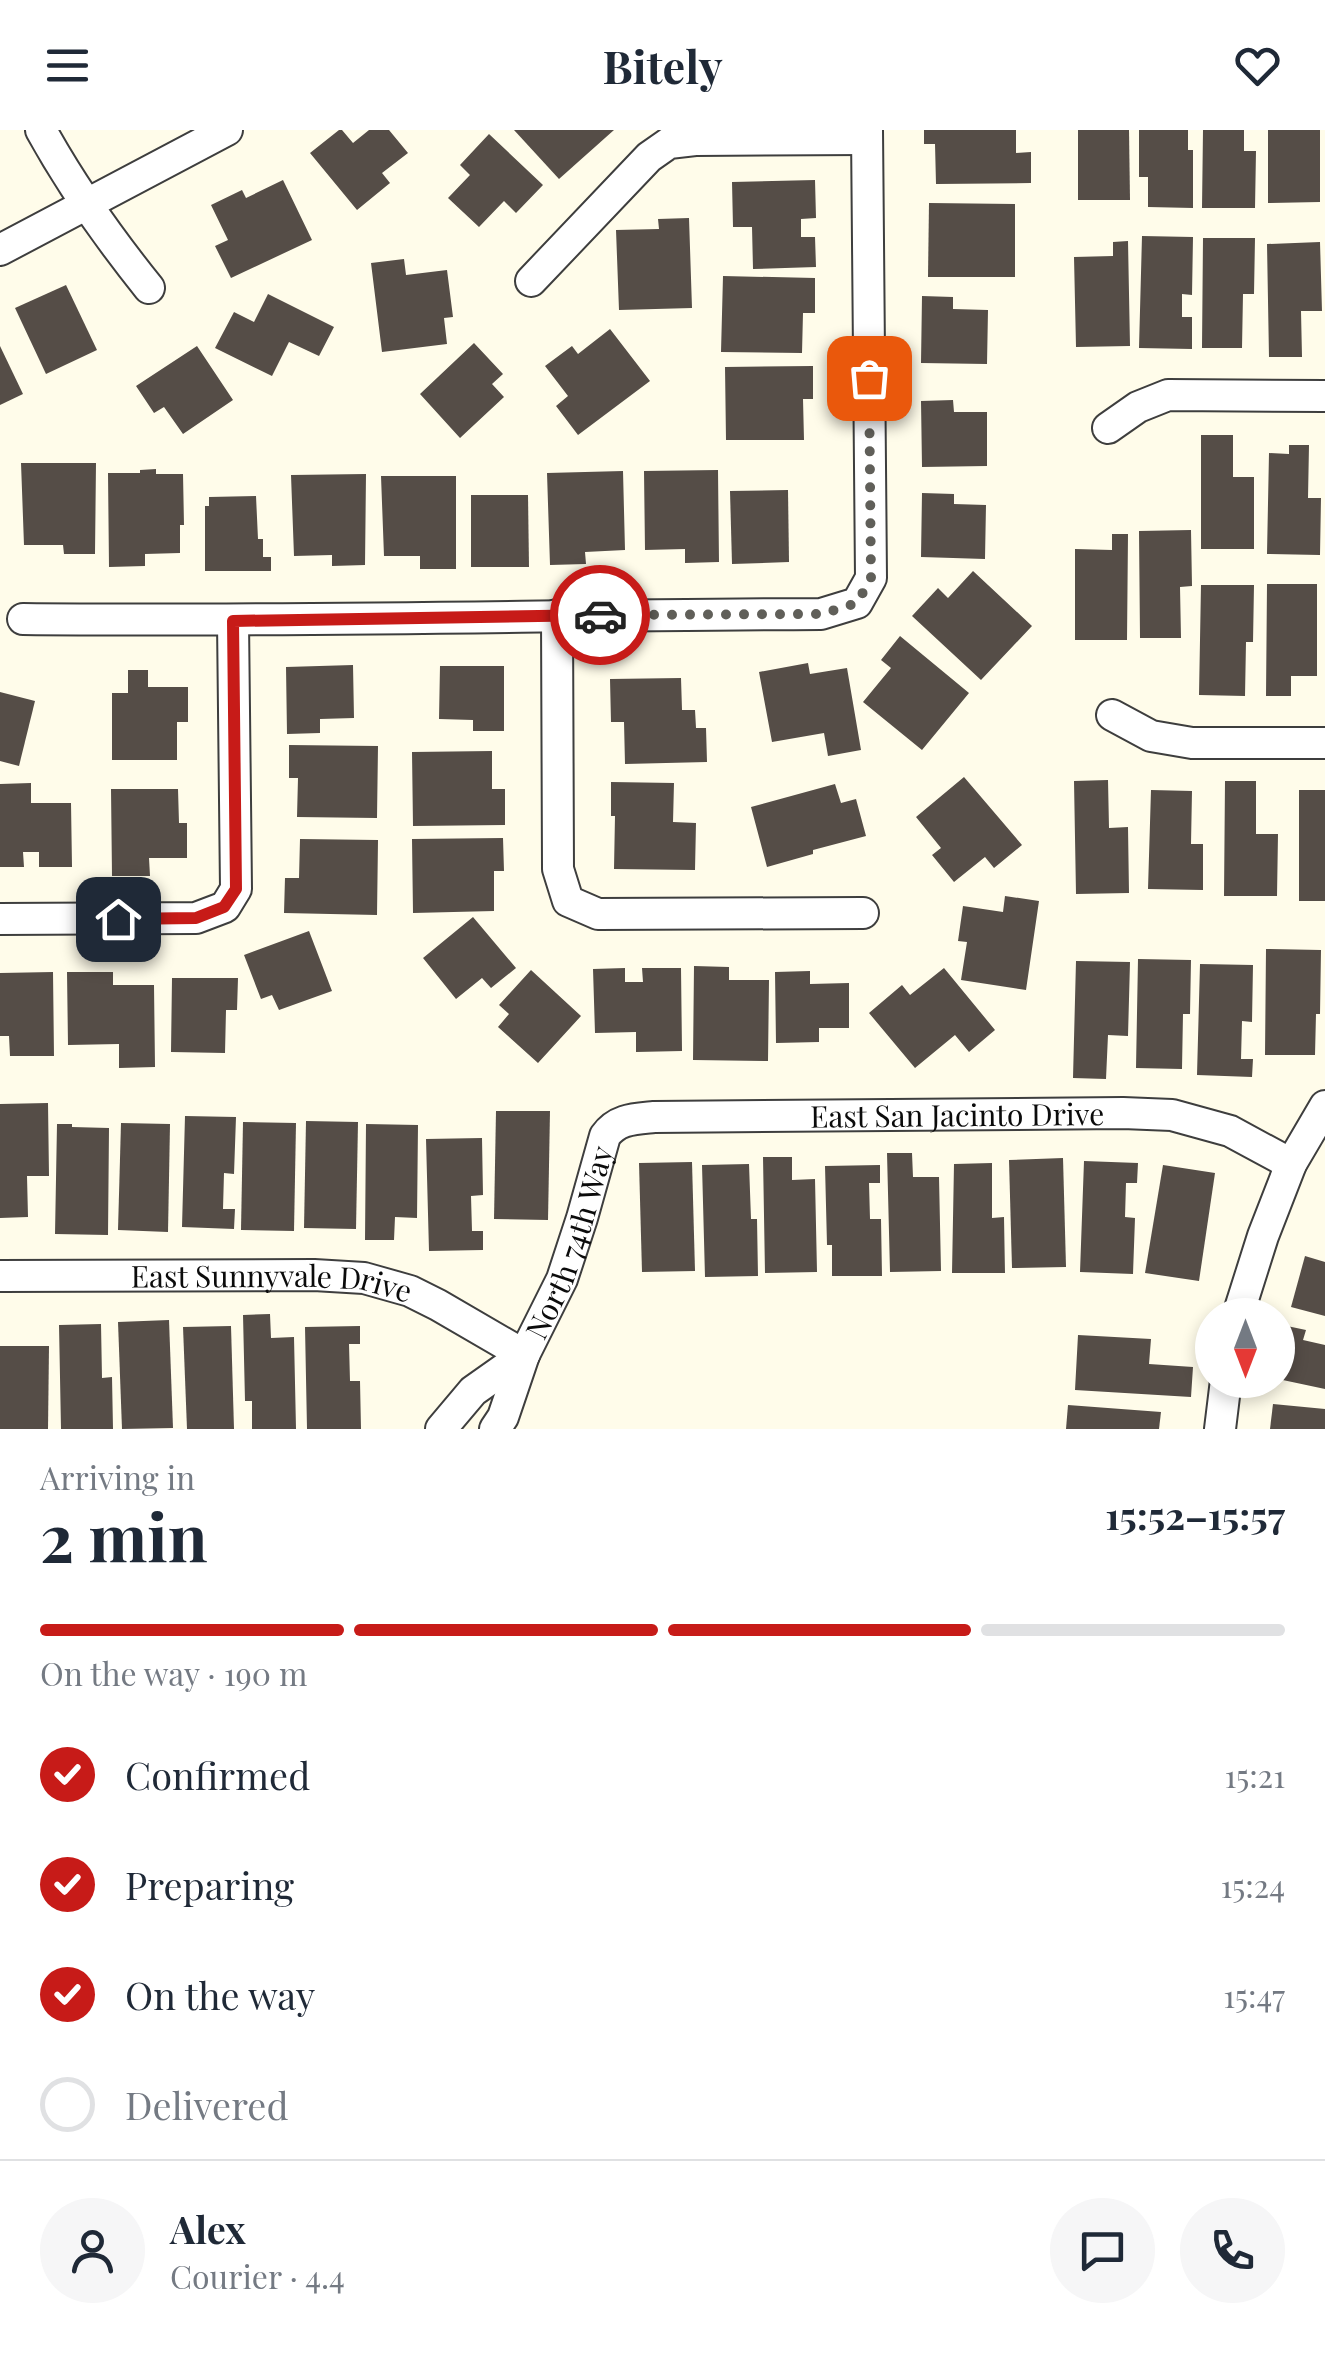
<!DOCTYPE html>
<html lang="en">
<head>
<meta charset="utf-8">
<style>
  body { margin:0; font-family:"Playfair Display",serif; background:#f6f6f7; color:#1f2937; height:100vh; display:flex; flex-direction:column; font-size:38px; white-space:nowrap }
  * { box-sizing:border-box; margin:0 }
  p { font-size:32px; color:#747a83 }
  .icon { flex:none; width:55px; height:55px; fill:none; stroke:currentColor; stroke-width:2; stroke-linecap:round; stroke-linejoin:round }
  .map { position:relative; height:1299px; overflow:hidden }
  .details { display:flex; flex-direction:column; background:#fff; flex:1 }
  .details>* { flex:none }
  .needle { width:65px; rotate:180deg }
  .tools { position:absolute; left:1195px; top:1168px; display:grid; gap:20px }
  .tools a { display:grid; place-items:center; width:100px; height:100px; border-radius:50%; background:#fff; box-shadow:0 5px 15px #0003; font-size:50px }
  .pin { position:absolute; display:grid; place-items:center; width:85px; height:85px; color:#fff; margin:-42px; border-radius:20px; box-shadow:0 5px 15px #0006 }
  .courier { position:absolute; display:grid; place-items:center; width:100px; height:100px; margin:-50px; border:8px solid #c71b18; border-radius:50%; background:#fff; color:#222; box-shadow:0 2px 12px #0007 }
  .overview em { font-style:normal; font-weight:700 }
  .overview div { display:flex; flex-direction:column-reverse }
  .overview { display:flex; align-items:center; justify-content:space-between; height:170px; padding:0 40px }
  h1 { font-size:65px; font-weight:700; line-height:75px }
  .bar { display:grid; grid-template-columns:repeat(4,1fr); gap:15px 10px; align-content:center; height:120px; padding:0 40px }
  .bar i { height:12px; border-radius:8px; background:#e0e1e3 }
  .bar .selected { background:#c71b18 }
  .bar p { grid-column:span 4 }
  .line { display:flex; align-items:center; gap:25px; padding:0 40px; border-top:2px solid #e0e1e3 }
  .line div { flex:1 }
  .round { display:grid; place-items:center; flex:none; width:105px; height:105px; border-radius:52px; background:#f6f6f7 }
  ol { padding:0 40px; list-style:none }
  li { display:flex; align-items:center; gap:30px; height:110px }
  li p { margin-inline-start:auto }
  li .icon { padding:10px; border-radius:50%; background:#c71b18; color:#fff; stroke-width:4 }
  li:last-child { color:#747a83 }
  li i { width:55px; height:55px; border:5px solid #e0e1e3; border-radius:50% }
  header { display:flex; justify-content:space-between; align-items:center; height:130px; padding:0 40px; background:#fff; font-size:45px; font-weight:700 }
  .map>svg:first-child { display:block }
  .building { fill:#554d47 }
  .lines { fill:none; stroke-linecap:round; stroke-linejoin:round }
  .minor-casing { stroke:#3e3e3e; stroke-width:34 }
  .minor { stroke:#fff; stroke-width:30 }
  .done { stroke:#605f59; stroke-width:10; stroke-dasharray:0 18 }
  .route { stroke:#c71b18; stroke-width:12 }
  .labels { text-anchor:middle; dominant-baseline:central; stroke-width:10; stroke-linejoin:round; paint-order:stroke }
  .street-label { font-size:30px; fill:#0b0b0b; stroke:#fff }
</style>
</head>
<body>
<header><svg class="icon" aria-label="menu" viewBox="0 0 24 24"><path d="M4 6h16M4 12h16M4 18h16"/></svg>Bitely<svg class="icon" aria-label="heart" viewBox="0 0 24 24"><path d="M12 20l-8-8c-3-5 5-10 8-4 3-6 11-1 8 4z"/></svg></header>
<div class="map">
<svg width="1325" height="1299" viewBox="0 0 1325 1299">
  <rect width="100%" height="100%" fill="#fffcea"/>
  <!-- building -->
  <g class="building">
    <path d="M339 0H342L353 13 369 0H389L408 23 382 43 390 53 357 80 310 23Z"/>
    <path d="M514 0H614L559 49Z"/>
    <path d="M924 0H1016V23L1031 22V53L936 54 935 14H924Z"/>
    <path d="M1078 0H1129L1130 70H1078Z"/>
    <path d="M1139 0H1188V20H1193V78L1148 77V47H1139Z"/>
    <path d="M1203 0H1244V21H1256L1255 78H1202Z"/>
    <path d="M1268 0H1320V72L1268 73Z"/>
    <path d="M489 4 543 55 516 83 504 71 479 97 448 68 470 45 460 35Z"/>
    <path d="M283 50 312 110 231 148 215 116 228 110 211 75 242 60 246 68Z"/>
    <path d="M815 50 816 88 801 89V107H815L816 137 753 139 752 97H733L732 52Z"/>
    <path d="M929 73 1015 74V147H928Z"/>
    <path d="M689 88 692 178 619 180 616 100 659 99 658 89Z"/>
    <path d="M1142 106 1193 107 1192 165 1182 164V187H1192V219L1139 218Z"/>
    <path d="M1203 108H1255L1254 164H1243L1242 218H1202Z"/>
    <path d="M1128 111 1130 216 1076 217 1074 127 1113 126V112Z"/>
    <path d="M1320 112 1322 181H1301L1302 227H1269L1267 114Z"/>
    <path d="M404 129 406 145 447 140 453 187 444 188 447 214 382 222 371 133Z"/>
    <path d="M723 146 815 148V183H803L802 223 721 222Z"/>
    <path d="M66 155 97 220 46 244 15 178Z"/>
    <path d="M268 164 334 197 319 226 289 212 272 246 215 218 234 182 254 192Z"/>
    <path d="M922 166 953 167V179L988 180 987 234 921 233Z"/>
    <path d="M610 199 650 251 578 305 556 276 568 266 545 236 572 216 578 224Z"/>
    <path d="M474 213 503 244 492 254 504 267 460 308 420 264Z"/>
    <path d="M0 216 23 264 0 275Z"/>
    <path d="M197 216 233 270 183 304 164 277 154 283 136 256Z"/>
    <path d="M813 236V269H803L804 310H726L725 237Z"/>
    <path d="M953 270 954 282H987V336L922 337 921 271Z"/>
    <path d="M1201 305H1233V347H1254V419H1201Z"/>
    <path d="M1289 315H1309L1308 368H1321L1320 425 1267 424 1269 323 1289 324Z"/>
    <path d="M21 333H96L95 424H64L63 415H24Z"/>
    <path d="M156 339V344H183L184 395H180V423L145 424V436L109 437 108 343H140V340Z"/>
    <path d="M718 340 719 432 685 433V419L645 420 644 341Z"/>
    <path d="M623 341 625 420 585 422 586 434 550 435 547 343Z"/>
    <path d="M366 344 365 435 332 436V425L294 426 291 345Z"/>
    <path d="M381 346H456V439H420V426H384Z"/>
    <path d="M788 360 789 432 732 434 730 361Z"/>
    <path d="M922 363 954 364V374L986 375 985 429 921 427Z"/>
    <path d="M471 365H528L529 437H471Z"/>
    <path d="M256 366 258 409H263V427H271V441H205V376H209V367Z"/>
    <path d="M1191 400 1192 456 1180 457 1181 508H1140L1139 401Z"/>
    <path d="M1112 404H1128L1127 510H1075V419L1112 420Z"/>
    <path d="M973 441 1032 496 981 550 912 486 938 458 948 468Z"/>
    <path d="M1267 454H1317V546H1291V566H1266Z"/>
    <path d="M1201 455H1254L1253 512H1246L1245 566 1199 565Z"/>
    <path d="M900 506 969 563 922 620 863 572 891 538 881 530Z"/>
    <path d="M808 533 810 544 847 538 861 620 828 626 824 603 772 612 759 542Z"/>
    <path d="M353 535 354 588 320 589V603L287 604 286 537Z"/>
    <path d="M440 536H504V601H473V590L439 589Z"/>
    <path d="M128 540H148V557H188V592H177V630H112V563H128Z"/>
    <path d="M681 548 682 580H695L696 598H706L707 632 625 634 624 592H611L610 549Z"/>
    <path d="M0 562 35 571 19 636 0 631Z"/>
    <path d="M289 615 378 616 377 688 297 687 298 648H289Z"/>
    <path d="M492 621V659H505V695L413 696 412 622Z"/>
    <path d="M964 647 1022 715 994 738 985 727 954 752 932 725 941 718 916 687Z"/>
    <path d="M1108 650 1109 698 1128 697 1129 763 1076 764 1074 651Z"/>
    <path d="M1225 651H1256V704H1278L1277 766H1224Z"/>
    <path d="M611 652 674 653 673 692 696 693 695 740 614 739 615 686H611Z"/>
    <path d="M31 653V673H71L72 737H39V722H23L24 737H0V654Z"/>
    <path d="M835 654 841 673 856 669 866 706 813 720V724L767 737 751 677Z"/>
    <path d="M111 659H178L179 693H187V728H149L150 746H112Z"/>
    <path d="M1151 660 1192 661 1191 714H1203V760L1148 759Z"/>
    <rect x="1299" y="660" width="26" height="111"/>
    <path d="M503 708 504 741H494V781L413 783 412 709Z"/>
    <path d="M300 709 378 710 377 785 284 783 285 748H299Z"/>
    <path d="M1005 766 1039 771 1026 860 961 850 967 812 958 811 963 776 1003 782Z"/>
    <path d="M473 787 516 838 491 858 482 848 456 869 423 828Z"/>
    <path d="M309 801 332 861 279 880 272 865 261 869 244 825Z"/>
    <path d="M1266 819 1321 820 1320 884H1316L1315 925H1265Z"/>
    <path d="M1138 829 1191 830 1190 884H1183L1182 939 1136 938Z"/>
    <path d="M1076 831 1130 832 1128 906 1108 905 1106 949 1073 948Z"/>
    <path d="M1200 834 1253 835 1252 892 1242 891 1241 929H1253L1252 947 1197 945Z"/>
    <path d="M694 836 729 837V850H769L768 931 693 930Z"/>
    <path d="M625 838V852H643L642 838H681L682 921 636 922V902L595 903 593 839Z"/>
    <path d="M944 838 995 900 969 922 955 905 915 938 869 883 902 855 910 865Z"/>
    <path d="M531 840 581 886 538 933 498 897 509 884 499 875Z"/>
    <path d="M810 841V854L849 853V898H819V912L776 913 775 842Z"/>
    <path d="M53 842 54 926H10L9 906H0V843Z"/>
    <path d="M67 842H113V855H154L155 937 119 938V914L68 915Z"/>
    <path d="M172 848H238L237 880H226L225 923 171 922Z"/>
    <path d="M48 973 49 1046H27L28 1087 0 1088V974Z"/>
    <path d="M496 981H550L548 1090 494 1089Z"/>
    <path d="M185 986 236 987 234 1044 224 1043 223 1079H235L234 1099 182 1097Z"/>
    <path d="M306 991 358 992 356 1099 304 1098Z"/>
    <path d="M243 992 296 993 294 1101 241 1100Z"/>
    <path d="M121 993 170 994 168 1102 118 1100Z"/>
    <path d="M57 994H72V997L109 998 108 1105 55 1104Z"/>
    <path d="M366 994 418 995 417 1088 395 1087 394 1110H365Z"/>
    <path d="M482 1008 483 1065 471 1066 472 1101H483V1120L429 1121 426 1009Z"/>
    <path d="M887 1023H912L913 1047H939L941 1141 890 1142Z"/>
    <path d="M763 1027H792V1050L815 1049 817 1142 765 1143Z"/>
    <path d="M1063 1028 1066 1137 1012 1138 1009 1030Z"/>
    <path d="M1084 1031 1138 1033 1137 1053H1126L1125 1087 1135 1088 1133 1144 1080 1142Z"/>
    <path d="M692 1032 695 1141 642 1142 639 1033Z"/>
    <path d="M992 1033V1088L1004 1087 1005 1143H952L954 1034Z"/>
    <path d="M749 1034 751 1089H757L758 1146 705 1147 702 1035Z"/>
    <path d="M880 1035V1053H869L870 1089H881L882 1146H832V1115H827L825 1036Z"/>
    <path d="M1163 1035 1215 1043 1199 1151 1145 1143Z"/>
    <path d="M1305 1126 1325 1132V1186L1291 1177Z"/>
    <path d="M270 1184 271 1208 294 1207 296 1299H252V1271H245L243 1185Z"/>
    <path d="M169 1190 173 1298 122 1299 118 1192Z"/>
    <path d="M101 1194 102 1248 112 1247 113 1299H61L59 1195Z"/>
    <path d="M231 1196 234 1299H187L183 1197Z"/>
    <path d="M360 1196V1214H349L350 1251H360L361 1299H307L305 1197Z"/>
    <path d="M1287 1196 1306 1200 1303 1210 1325 1215V1259L1278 1249Z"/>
    <path d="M1078 1205 1151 1209 1149 1234 1193 1237 1191 1267 1075 1260Z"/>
    <path d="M0 1216H49L48 1299H0Z"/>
    <path d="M1273 1274 1325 1279V1299H1270Z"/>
    <path d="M1068 1275 1161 1282 1159 1299H1066Z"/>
  </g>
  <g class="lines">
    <!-- minor casing -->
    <g class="minor-casing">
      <g id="minor">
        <path d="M41 0C73 58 108 107 149 158"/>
        <path d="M0 120 227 0"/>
        <path d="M531 151 649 27 669 13 695 10 867 9"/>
        <path d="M1108 298 1138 277 1168 265 1325 266"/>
        <path d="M557 485 558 739 568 771 598 784 863 783"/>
        <path d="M23 489C289 492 555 485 821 484L857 473 871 448 867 0"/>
        <path d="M1112 585 1151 606 1192 613H1325"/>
        <path d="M0 789 196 788 225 777 236 759 233 491"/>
        <path id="s1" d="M0 1146 314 1145 364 1148 410 1161 438 1175 524 1225"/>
        <path d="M1238 1185 1263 1106 1291 1034 1325 976"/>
        <path d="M441 1299 473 1261 524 1225"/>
        <path id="s2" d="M495 1299 503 1287 524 1225 562 1149 582 1088 605 1006C617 989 634 989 654 987L1123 983 1172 985 1230 1001 1291 1034"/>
        <path d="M1220 1299 1226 1250"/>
      </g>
    </g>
    <!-- minor -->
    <use href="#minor" class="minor"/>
  </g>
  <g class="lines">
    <!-- done -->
    <path class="done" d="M600 485 822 484 857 473 871 448 869 248"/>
    <!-- route -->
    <path class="route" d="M118 789 196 788 224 777 236 759 233 491 600 485"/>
  </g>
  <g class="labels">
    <!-- street labels -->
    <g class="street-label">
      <text stroke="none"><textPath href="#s2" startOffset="672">East San Jacinto Drive</textPath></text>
      <text stroke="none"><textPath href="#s2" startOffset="202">North 74th Way</textPath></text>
      <text stroke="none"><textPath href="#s1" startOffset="272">East Sunnyvale Drive</textPath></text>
    </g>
  </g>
</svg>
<div class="tools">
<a><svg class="needle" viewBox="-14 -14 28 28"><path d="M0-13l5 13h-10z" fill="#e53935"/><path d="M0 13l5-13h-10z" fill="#747a83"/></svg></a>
</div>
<div class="pin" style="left:869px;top:248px;background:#ea580c"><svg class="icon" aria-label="bag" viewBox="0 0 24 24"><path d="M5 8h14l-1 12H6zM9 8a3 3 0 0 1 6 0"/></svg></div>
<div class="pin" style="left:118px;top:789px;background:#1f2937"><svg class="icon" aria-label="home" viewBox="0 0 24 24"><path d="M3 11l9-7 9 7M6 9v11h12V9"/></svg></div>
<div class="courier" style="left:600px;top:485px"><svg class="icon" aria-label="car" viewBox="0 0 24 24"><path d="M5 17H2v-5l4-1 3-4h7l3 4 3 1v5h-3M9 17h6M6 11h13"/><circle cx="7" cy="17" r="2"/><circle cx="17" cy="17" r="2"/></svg></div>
</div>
<section class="details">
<div class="overview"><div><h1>2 min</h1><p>Arriving in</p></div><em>15:52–15:57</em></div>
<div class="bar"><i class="selected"></i><i class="selected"></i><i class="selected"></i><i></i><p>On the way · 190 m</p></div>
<ol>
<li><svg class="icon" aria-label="check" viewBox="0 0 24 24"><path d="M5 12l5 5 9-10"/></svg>Confirmed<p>15:21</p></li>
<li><svg class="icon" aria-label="check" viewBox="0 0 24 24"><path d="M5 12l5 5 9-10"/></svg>Preparing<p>15:24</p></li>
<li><svg class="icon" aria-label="check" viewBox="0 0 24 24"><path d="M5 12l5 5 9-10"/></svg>On the way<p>15:47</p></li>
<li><i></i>Delivered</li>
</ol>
<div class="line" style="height:180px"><a class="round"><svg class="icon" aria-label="person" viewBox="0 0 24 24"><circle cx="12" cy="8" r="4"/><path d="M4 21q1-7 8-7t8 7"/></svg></a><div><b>Alex</b><p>Courier · 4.4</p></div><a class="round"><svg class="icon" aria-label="chat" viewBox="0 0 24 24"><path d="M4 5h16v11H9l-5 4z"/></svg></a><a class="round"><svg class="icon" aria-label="phone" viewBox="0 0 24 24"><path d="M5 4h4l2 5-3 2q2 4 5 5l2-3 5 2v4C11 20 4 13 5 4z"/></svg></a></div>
</section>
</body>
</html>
